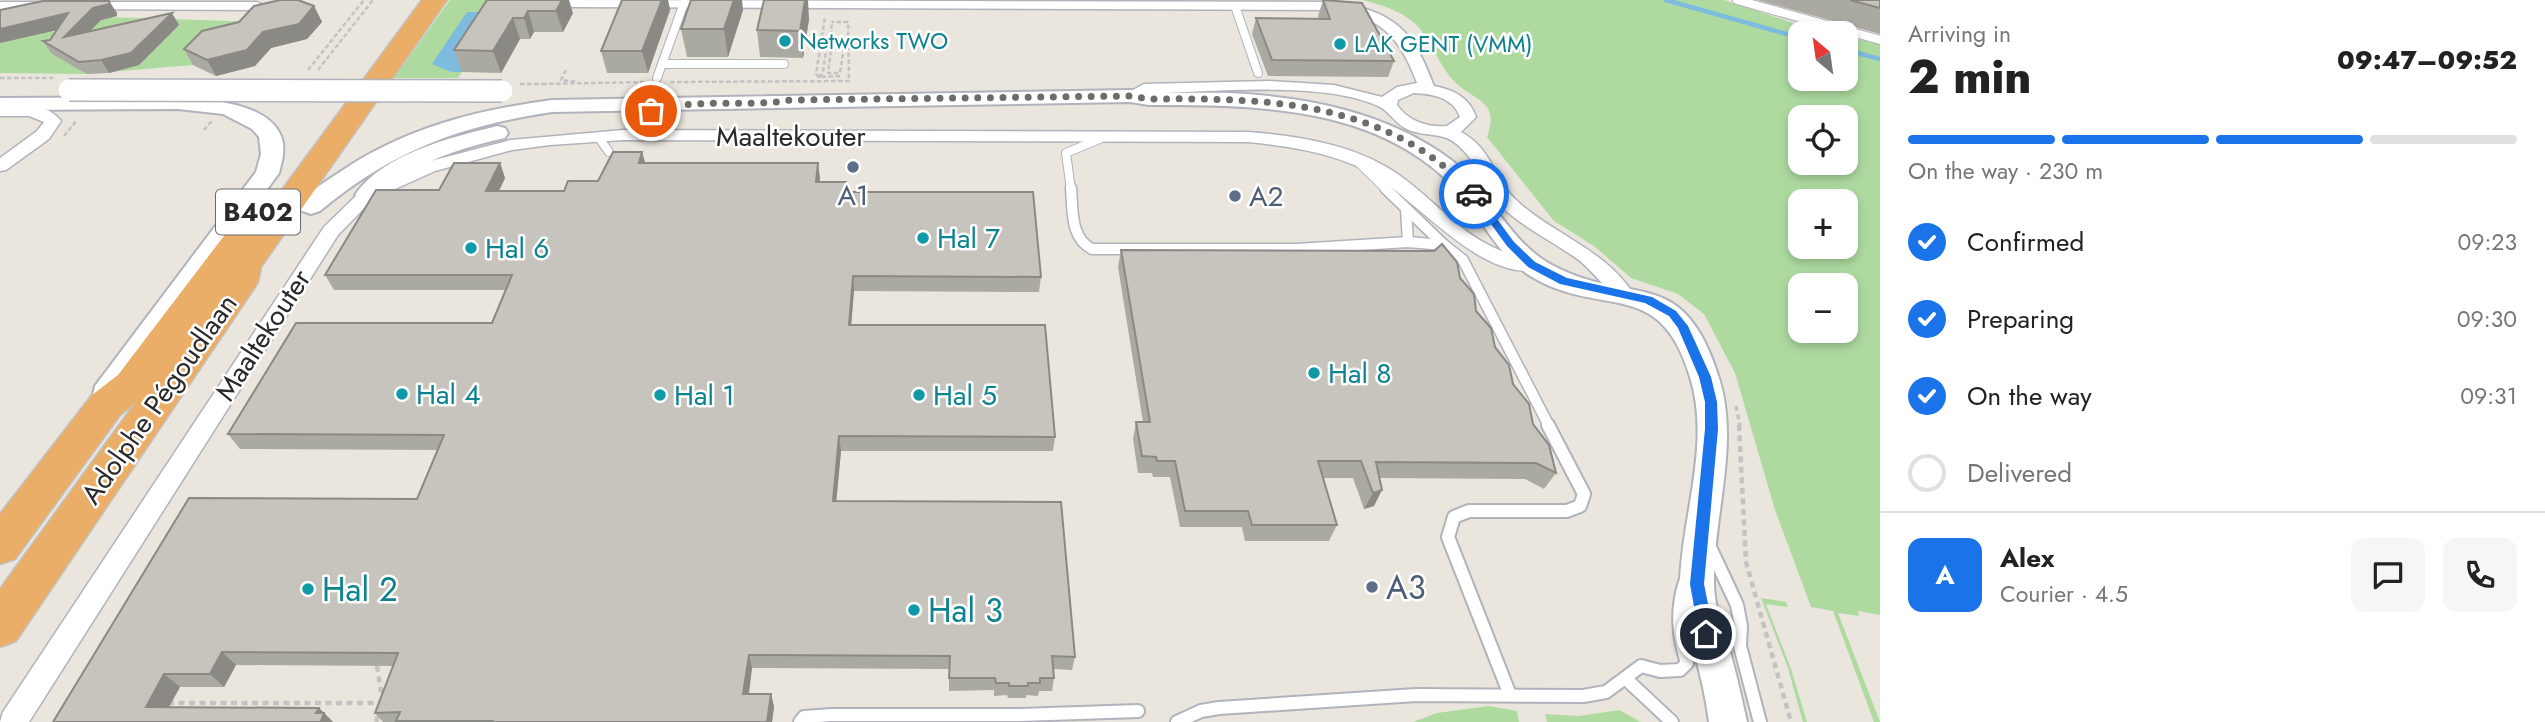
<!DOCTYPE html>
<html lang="en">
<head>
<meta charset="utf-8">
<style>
  body { margin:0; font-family:Jost,sans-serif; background:#f6f6f6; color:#222; height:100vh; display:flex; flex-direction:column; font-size:26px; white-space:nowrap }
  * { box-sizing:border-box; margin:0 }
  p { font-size:23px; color:#767676 }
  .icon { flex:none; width:38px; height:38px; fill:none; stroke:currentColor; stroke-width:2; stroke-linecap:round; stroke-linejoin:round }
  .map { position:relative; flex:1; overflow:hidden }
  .drawer { display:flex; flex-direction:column; background:#fff; width:665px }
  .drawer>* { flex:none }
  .needle { width:46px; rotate:331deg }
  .controls { position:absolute; left:1788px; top:21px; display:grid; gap:14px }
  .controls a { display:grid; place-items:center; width:70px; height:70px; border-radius:14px; background:#fff; box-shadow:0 4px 10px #0003; font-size:35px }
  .pin { position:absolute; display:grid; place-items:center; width:60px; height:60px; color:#fff; margin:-30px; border:4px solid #fff; border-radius:50%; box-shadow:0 2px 7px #0007 }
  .courier { position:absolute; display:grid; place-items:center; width:70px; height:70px; margin:-35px; border:5px solid #1a73e8; border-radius:50%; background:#fff; color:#222; box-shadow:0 2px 9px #0007 }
  .headline em { font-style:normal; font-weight:800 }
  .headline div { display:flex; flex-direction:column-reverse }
  .headline { display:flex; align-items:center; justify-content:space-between; height:119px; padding:0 28px }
  h1 { font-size:46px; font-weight:800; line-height:52px }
  .bar { display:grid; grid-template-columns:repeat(4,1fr); gap:10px 7px; align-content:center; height:84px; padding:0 28px }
  .bar i { height:9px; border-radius:5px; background:#e0e0e0 }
  .bar .selected { background:#1a73e8 }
  .bar p { grid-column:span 4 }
  .line { display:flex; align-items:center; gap:18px; padding:0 28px; border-top:2px solid #e0e0e0 }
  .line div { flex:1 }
  .round { display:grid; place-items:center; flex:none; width:74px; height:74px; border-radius:14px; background:#f6f6f6 }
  ol { padding:0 28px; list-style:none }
  li { display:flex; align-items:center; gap:21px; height:77px }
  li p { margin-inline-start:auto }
  li .icon { padding:7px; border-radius:50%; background:#1a73e8; color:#fff; stroke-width:4 }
  li:last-child { color:#767676 }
  li i { width:38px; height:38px; border:4px solid #e0e0e0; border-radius:50% }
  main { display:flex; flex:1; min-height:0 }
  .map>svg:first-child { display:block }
  .medical { fill:#f0dddc }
  .green { fill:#aedaa0; fill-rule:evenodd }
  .water { fill:#7dbbdf }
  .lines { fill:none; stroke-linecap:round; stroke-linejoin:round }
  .stream { stroke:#7dbbdf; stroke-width:4.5 }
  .lane-far2-casing { stroke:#b1b2bc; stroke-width:10 }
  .lane-far1-casing { stroke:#b1b2bc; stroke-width:13 }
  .lane-casing { stroke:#b1b2bc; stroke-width:16 }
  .street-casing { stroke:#b1b2bc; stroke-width:3 }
  .secondary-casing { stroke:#b1b2bc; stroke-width:4 }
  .highway-casing { stroke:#c3c3c3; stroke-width:3 }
  .path-far2 { stroke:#c3c3c3; stroke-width:2.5; stroke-dasharray:4.5 2.5; stroke-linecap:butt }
  .path-far1 { stroke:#c3c3c3; stroke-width:3.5; stroke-dasharray:5 3.5; stroke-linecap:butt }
  .path { stroke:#c3c3c3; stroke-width:4.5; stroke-dasharray:6 4.5; stroke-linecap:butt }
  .lane-far2 { stroke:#fff; stroke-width:8 }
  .lane-far1 { stroke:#fff; stroke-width:10 }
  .lane { stroke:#fff; stroke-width:12 }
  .street { fill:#fff; fill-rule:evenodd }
  .secondary { fill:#fff; fill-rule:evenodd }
  .highway { fill:#eaae68; fill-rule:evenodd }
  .secondary-bridge-casing { stroke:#b1b2bc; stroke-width:24; stroke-linecap:butt }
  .path-bridge { stroke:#c3c3c3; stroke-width:2.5; stroke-dasharray:4.5 2.5; stroke-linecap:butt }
  .secondary-bridge { stroke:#fff; stroke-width:21 }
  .wall { fill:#aaa9a2 }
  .shaded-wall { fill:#8b8984 }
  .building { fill:#c6c4bc; stroke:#8b8984; stroke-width:2 }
  .route { fill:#1a73e8 }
  .done { stroke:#6d6c69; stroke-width:7; stroke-dasharray:0 12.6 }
  .culture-dot { fill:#0f9aa8; stroke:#fff; stroke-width:2.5 }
  .service-dot { fill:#5c6f8a; stroke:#fff; stroke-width:2.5 }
  .labels { text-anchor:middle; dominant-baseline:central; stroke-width:5; stroke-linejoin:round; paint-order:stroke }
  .far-culture-label { font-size:23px; fill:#0d838f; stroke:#fff; text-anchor:start }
  .shield { fill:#fff; stroke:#6a6a6a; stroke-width:2 }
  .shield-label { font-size:26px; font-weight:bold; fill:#2a2a2a }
  .street-label { font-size:28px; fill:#2a2a2a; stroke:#fff }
  .service-label { font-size:28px; fill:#4e5e75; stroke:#fff }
  .culture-label { font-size:28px; fill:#0d838f; stroke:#fff; text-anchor:start }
  .near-service-label { font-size:33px; fill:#4e5e75; stroke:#fff; text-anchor:start }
  .near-culture-label { font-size:33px; fill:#0d838f; stroke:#fff; text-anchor:start }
</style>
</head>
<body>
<main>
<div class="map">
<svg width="1880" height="722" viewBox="0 0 1880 722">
  <rect width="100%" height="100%" fill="#eae6dd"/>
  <!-- medical -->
  <path class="medical" d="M1724 0H1880V43L1846 38V33L1810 30Z"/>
  <!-- green -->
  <g class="green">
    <path d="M450 0H565L432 63 451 72H462L458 78H394Z"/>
    <path d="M1363 0H1724L1824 33H1801V79H1846V38L1880 43V615L1858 611 1859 616 1838 613 1880 722H1874L1833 611 1811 607 1775 510 1735 373 1704 314 1678 294 1631 278 1594 246 1554 221 1487 137C1501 99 1473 102 1453 80 1439 65 1433 45 1420 29 1407 13 1383 5 1363 0ZM1801 117H1846V163H1801ZM1801 201H1846V247H1801ZM1801 285H1846V331H1801Z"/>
    <path d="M104 17 262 22 211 47 193 65 87 74 0 73V43L52 31 68 39Z"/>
    <path d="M1761 598 1786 602 1788 607 1766 604 1791 669 1807 722H1803L1788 668Z"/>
    <path d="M1489 706 1517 711 1519 722H1413L1437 713Z"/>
    <path d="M1619 710 1641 722H1547L1545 714 1579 716Z"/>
  </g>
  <!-- water -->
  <path class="water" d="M467 12H500L462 72H451L432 64Z"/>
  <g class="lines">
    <!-- stream -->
    <g class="stream">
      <path d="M1666 0 1801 38"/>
      <path d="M1846 50 1880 59"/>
    </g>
    <!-- lane-far2 casing -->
    <g class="lane-far2-casing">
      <g id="lane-far2">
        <path d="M1737 0 1880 40"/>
        <path d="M1235 6 1258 73"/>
        <path d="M663 64H784"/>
        <path d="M657 78 684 3"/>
        <path d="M599 138 609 152"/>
        <path d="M1360 164 1387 190"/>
        <path d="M1071 190 1066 153 1104 137"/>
      </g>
    </g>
    <!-- lane-far1 casing -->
    <g class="lane-far1-casing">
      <g id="lane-far1">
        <path d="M1071 188C1073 210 1070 238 1092 249H1296L1408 242 1444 245 1463 260 1549 426"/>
        <path d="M1385 188 1444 245"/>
        <path d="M1406 209 1408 242"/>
      </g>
    </g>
    <!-- lane casing -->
    <g class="lane-casing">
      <g id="lane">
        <path d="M1708 543 1737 605 1741 626 1740 646 1760 722"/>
        <path d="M1625 678 1672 722"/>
        <path d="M1510 695 1448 537 1454 517 1469 511H1567L1580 506 1584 494 1548 425"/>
        <path d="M800 722 804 717 831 715H1020L1138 711"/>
        <path d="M1177 722 1201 711 1219 708 1416 695 1583 696 1606 692 1641 666 1660 671 1680 670 1687 663C1678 635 1676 610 1685 582"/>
      </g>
    </g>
    <!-- street casing -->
    <g class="street-casing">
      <g id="street">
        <path d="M568 0 1334 2C1393 11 1413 29 1434 86 1454 90 1469 97 1476 117L1461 132C1493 149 1494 180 1515 199 1550 233 1607 250 1634 295L1631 300H1617C1605 287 1593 272 1580 261 1555 242 1523 228 1501 206 1483 188 1480 162 1454 142 1443 133 1423 136 1409 130 1396 125 1391 113 1380 107 1327 80 1208 92 1147 94L1130 101 1122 96 1144 84 1269 81 1334 85 1382 97 1397 87 1417 83C1400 38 1383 18 1334 10L573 7 568 6ZM1414 93C1432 94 1453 97 1460 117L1447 126C1428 128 1408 121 1397 105L1398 100Z"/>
        <path d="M0 2H45L52 6 45 10H0Z"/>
        <path d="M84 2H257L264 6 257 10 79 9V3Z"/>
        <path d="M0 106C21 106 47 102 61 121L49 139 6 170 0 171V158L37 131 44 122 29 116H0Z"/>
        <path d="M623 130 1248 132C1297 136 1351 144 1393 171 1429 194 1457 232 1497 249 1511 255 1525 256 1539 259L1542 264 1539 269C1482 284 1413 195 1367 171 1330 152 1288 146 1248 142L623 140 550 145 512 150 435 171 373 199 338 235 29 722H0L3 712 324 227 361 191 423 163 511 140Z"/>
      </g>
    </g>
    <!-- secondary casing -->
    <g class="secondary-casing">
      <g id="secondary">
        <path d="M1130 90C1163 95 1197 92 1230 93 1308 97 1386 112 1450 159 1490 189 1508 242 1552 265 1632 308 1683 262 1719 378 1740 444 1713 515 1714 583 1714 608 1724 631 1731 655 1737 677 1742 699 1747 722H1709C1706 699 1701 677 1695 655 1689 631 1680 607 1680 582 1682 515 1711 444 1690 377 1660 276 1603 319 1532 277 1495 255 1479 211 1449 182 1370 105 1252 105 1149 105L1130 102 552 112C459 126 392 151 320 211L311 214 302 211 299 206C308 192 326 181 340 172 405 128 476 110 552 100Z"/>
        <path d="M178 97C208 100 267 102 281 136 286 148 282 161 279 173L123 388 116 413 106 416 96 413 91 405 95 386 256 172 261 154 259 137 252 129 223 114 178 109 0 110V98Z"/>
        <path d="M497 126 505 128 508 133 505 138C470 146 434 156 404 176 389 186 378 205 359 200L355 195C382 154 452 137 497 126Z"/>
      </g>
    </g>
    <!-- highway casing -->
    <g class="highway-casing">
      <path id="highway" d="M422 0H447L261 267 258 282 253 290 16 641 0 647V589L136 402 120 415 15 559 0 564V514L92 395 118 375 236 220 247 217 259 221Z"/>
    </g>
    <!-- path-far2 -->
    <g class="path-far2">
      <path d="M830 43 832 21"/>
      <path d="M308 70 364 0"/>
      <path d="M318 70 373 0"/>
      <path d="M566 70 561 80 577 82"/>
      <path d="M840 76 819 77 823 73 827 43H832L828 73H840L845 40 848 38"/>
      <path d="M819 77 816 74 825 17"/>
      <path d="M0 78H54"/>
      <path d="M670 82 849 81 848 22H832"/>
      <path d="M542 84 645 82"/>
      <path d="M204 130 212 121"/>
      <path d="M64 136 77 120"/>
    </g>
    <!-- path-far1 -->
    <path class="path-far1" d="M1736 406 1740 426"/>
    <!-- path -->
    <g class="path">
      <path d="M1739 425 1746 562 1791 722"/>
      <path d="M377 666 382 698"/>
      <path d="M168 703H381"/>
      <path d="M376 722 379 712"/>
    </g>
    <!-- lane-far2 -->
    <use href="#lane-far2" class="lane-far2"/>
    <!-- lane-far1 -->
    <use href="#lane-far1" class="lane-far1"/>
    <!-- lane -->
    <use href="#lane" class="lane"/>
    <!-- street -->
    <use href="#street" class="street"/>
    <!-- secondary -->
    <use href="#secondary" class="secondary"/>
    <!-- highway -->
    <use href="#highway" class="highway"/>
    <!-- secondary-bridge casing -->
    <g class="secondary-bridge-casing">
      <path id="secondary-bridge" d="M69 90 502 91"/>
    </g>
    <!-- path-bridge -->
    <path class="path-bridge" d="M520 84H542"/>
    <!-- secondary-bridge -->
    <use href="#secondary-bridge" class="secondary-bridge"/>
  </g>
  <!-- wall -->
  <g class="wall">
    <path d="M487 0 573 13 563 32H534L530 39H520L501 73 462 72 454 50Z"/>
    <path d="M662 0H668L670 10 648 73H607L601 51Z"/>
    <path d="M1323 0 1394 61 1388 77 1268 76 1252 34 1256 18 1319 19 1318 16Z"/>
    <path d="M1757 0H1880V34Z"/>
    <path d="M314 6 322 22 307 39 271 48 255 66 216 76 193 65 184 49Z"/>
    <path d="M0 10 117 13V16L101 20 90 31 179 25 139 65 109 73 87 74 52 54 43 41 50 40 57 30 0 43Z"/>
    <path d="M743 10 728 57H687L681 29Z"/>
    <path d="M809 19 803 58 760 57 757 30Z"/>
    <path d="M642 152 645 163 820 178 819 182 847 192 1041 277 1039 292 854 291 851 325 1055 437 1053 451H841L836 501 1075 657 1072 670 1053 669 1054 678 1052 691H1039L1038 696 1026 695V698H1008L1007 695 994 696V690L949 691V669L752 668 749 694H771L774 707 772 722H383L375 713 393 666 236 665 224 687H180L169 707 319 708 333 722H53L417 499 438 450 240 449 228 434 492 323 505 290H334L325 275 439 190 500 163 505 178 499 191H564L598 181Z"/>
    <path d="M1121 250 1460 278 1495 347 1556 473 1544 489 1525 479 1380 478 1374 506 1364 509 1353 478H1323L1337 525 1329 541H1245L1242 527H1180L1170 477H1153L1152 473H1138L1133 439 1136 422H1143L1118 267Z"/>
  </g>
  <!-- shaded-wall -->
  <g class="shaded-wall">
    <path d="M562 0H569L573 13 563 32 556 11Z"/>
    <path d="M662 0H668L670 10 648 73 642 51Z"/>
    <path d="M734 0H742L743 10 728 57 724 29Z"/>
    <path d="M805 0H808L809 19 803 58 800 31Z"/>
    <path d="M109 1 117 13V16L101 20 72 49 64 37 75 26 0 43V29L93 8Z"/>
    <path d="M314 6 322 22 307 39 271 48 255 66 216 76 207 60Z"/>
    <path d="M528 11 534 32 530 39 524 18Z"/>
    <path d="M172 13 179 25 139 65 109 73 101 60Z"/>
    <path d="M513 18 520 39 501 73 493 51Z"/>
    <path d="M642 152 646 166 639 163Z"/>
    <path d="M500 163 505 178 492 205 486 191Z"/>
    <path d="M818 163 820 178 817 197 816 182Z"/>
    <path d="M853 276 854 291 850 340 849 325Z"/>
    <path d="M839 436 841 451 835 515 833 501Z"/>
    <path d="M1382 490 1374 506 1364 509 1373 493Z"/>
    <path d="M222 652 236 665 224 687 210 674Z"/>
    <path d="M749 655 752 668 747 706 743 694Z"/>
    <path d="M164 674 180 687 162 719 146 707Z"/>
    <path d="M771 694 774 707 772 722H767Z"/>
    <path d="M319 708 333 722H322L316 713Z"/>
  </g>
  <!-- building -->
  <g class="building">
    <path d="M280 0H298L314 6 299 24 263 32 247 50 207 60 184 49 202 31 239 22 254 6Z"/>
    <path d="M487 0H562L556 11H528L524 18H513L493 51 454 50Z"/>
    <path d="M622 0H662L642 51H601Z"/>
    <path d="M691 0H734L724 29H681Z"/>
    <path d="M764 0H805L800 31 757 30Z"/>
    <path d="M1323 0 1362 3 1394 61 1272 60 1256 18 1330 19Z"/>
    <path d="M1850 0H1880V8Z"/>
    <path d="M43 1H109L110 4 93 8 64 37 172 13 131 53 101 60 79 62 43 41 50 40 68 13 0 29V10Z"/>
    <path d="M613 152H642L639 163H818L816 182H846L845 192H1033L1041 277 853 276 849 325H1045L1055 437 839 436 833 501 1061 502 1075 657 1052 656 1054 678H1040V683H1028V686H1009V683H996L995 678H949L950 656 749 655 743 694H771L767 722H493V721H396L400 712 375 713 398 653 222 652 210 674H164L146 707 319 708 316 713H324L321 721 326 722H53L189 498 417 499 444 435 228 434 296 323H492L512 275H325L376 190H439L454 163H500L486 191H564L568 181H598Z"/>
    <path d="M1442 244 1457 262 1460 278 1474 294 1476 311 1491 328 1495 347 1509 365 1513 384 1529 404 1533 424 1549 445 1556 473 1536 463 1376 462 1382 490 1373 493 1361 461H1318L1337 525H1252L1248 511H1185L1175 461H1157L1156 457 1142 456 1136 422H1150L1121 250 1434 251Z"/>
  </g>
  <!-- route -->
  <path class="route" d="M1470 192H1477L1514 242 1535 262 1567 278 1652 297 1676 311 1688 326 1711 377 1717 402 1718 429 1704 584 1714 634 1711 639H1701L1699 634 1690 584 1705 429V402L1699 377 1678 328 1669 316 1645 303 1560 284 1528 267 1507 246 1469 194Z"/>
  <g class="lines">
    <!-- done -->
    <path class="done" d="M651 111C663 111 673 107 684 105 720 101 755 106 791 100L1129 96 1149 99C1268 98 1386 100 1474 194"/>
  </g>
  <!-- markers -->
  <g class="culture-dot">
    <circle cx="785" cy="41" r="7"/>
    <circle cx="1340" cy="44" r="7"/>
    <circle cx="923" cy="238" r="7"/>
    <circle cx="471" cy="248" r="7"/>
    <circle cx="1314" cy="373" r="7"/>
    <circle cx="402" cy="394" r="7"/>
    <circle cx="660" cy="395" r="7"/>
    <circle cx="919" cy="395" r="7"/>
    <circle cx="308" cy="589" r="7"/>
    <circle cx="914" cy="610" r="7"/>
  </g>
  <g class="service-dot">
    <circle cx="853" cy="167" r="7"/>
    <circle cx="1235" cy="196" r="7"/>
    <circle cx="1372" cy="587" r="7"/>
  </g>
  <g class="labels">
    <!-- far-culture labels -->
    <g class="far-culture-label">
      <text x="799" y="41">Networks TWO</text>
      <text x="1354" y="44">LAK GENT (VMM)</text>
    </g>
    <!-- shield labels -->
    <rect class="shield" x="216" y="189.5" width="84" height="45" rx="5"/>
    <g class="shield-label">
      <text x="258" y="212">B402</text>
    </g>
    <!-- street labels -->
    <g class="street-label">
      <text x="791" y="136">Maaltekouter</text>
      <text transform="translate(263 335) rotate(-57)">Maaltekouter</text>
      <text transform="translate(159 399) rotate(-55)">Adolphe Pégoudlaan</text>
    </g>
    <!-- service labels -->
    <g class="service-label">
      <text x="853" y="195">A1</text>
      <text x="1249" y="196" text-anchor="start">A2</text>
    </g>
    <!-- culture labels -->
    <g class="culture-label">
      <text x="937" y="238">Hal 7</text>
      <text x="485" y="248">Hal 6</text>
      <text x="1328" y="373">Hal 8</text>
      <text x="416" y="394">Hal 4</text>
      <text x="674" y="395">Hal 1</text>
      <text x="933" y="395">Hal 5</text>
    </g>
    <!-- near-service labels -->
    <g class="near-service-label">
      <text x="1386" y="587">A3</text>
    </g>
    <!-- near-culture labels -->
    <g class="near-culture-label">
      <text x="322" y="589">Hal 2</text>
      <text x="928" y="610">Hal 3</text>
    </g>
  </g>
</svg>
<div class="controls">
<a><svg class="needle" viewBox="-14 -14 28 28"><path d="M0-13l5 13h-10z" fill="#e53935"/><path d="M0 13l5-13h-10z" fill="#767676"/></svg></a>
<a><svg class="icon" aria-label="locate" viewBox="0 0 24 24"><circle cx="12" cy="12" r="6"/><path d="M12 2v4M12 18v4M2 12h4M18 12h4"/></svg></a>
<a>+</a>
<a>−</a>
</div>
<div class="pin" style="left:651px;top:111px;background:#ea580c"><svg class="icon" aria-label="bag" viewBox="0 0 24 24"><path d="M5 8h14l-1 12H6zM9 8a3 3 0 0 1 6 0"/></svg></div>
<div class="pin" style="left:1706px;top:634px;background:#1f2937"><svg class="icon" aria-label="home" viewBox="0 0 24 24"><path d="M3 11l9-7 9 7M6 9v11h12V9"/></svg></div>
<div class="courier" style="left:1474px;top:194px"><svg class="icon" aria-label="car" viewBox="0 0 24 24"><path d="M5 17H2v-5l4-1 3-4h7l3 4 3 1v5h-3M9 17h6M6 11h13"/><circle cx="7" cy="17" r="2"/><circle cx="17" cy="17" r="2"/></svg></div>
</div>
<section class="drawer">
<div class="headline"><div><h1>2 min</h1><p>Arriving in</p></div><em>09:47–09:52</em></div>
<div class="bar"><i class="selected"></i><i class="selected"></i><i class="selected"></i><i></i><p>On the way · 230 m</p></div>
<ol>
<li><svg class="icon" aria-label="check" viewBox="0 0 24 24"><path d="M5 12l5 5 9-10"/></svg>Confirmed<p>09:23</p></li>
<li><svg class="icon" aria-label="check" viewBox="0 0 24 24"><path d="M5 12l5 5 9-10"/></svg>Preparing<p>09:30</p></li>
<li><svg class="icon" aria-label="check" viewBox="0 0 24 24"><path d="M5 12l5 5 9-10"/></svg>On the way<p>09:31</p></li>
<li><i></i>Delivered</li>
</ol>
<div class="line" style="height:126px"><b class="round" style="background:#1a73e8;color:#fff">A</b><div><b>Alex</b><p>Courier · 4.5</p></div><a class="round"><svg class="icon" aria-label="chat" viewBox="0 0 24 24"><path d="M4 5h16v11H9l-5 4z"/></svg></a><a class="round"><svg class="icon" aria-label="phone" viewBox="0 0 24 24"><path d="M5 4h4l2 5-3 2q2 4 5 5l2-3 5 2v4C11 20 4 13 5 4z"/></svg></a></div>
</section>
</main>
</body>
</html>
